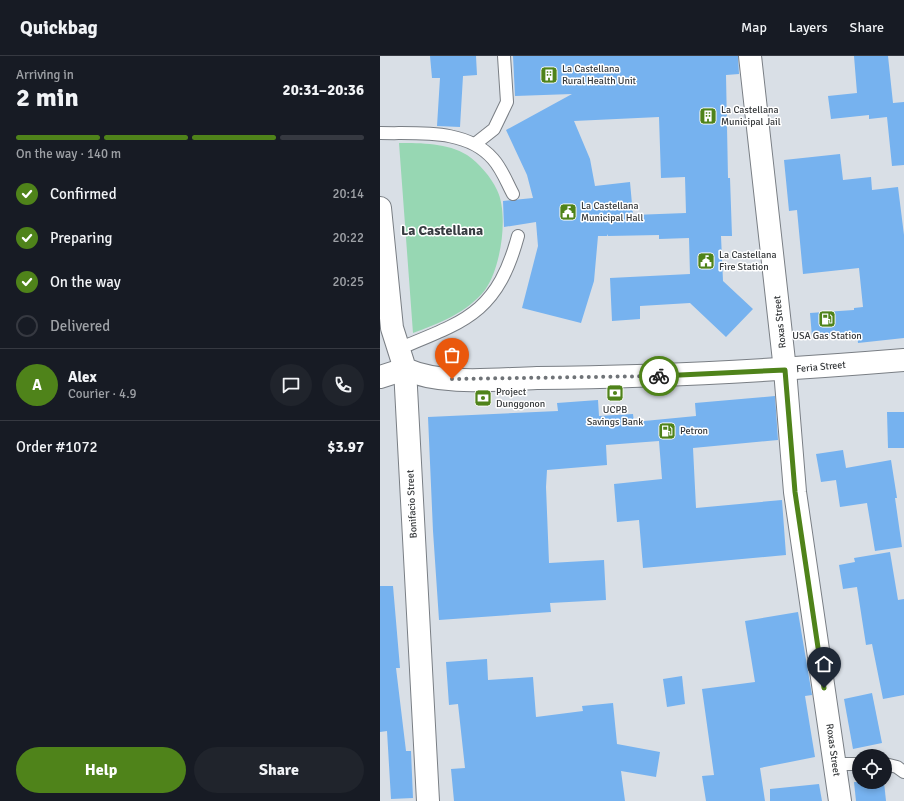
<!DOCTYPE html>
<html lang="en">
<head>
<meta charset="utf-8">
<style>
  body { margin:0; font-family:Signika,sans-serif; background:#20242c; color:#f1f3f6; height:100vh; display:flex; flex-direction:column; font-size:15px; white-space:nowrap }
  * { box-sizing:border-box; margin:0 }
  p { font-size:13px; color:#9ea1a6 }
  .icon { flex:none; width:22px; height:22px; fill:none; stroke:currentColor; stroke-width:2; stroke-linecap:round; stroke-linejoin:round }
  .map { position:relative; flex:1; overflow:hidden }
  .sheet { display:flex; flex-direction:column; background:#171b24; width:380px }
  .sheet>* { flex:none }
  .fabs { position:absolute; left:472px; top:693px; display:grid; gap:8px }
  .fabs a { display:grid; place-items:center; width:40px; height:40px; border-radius:50%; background:#171b24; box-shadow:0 2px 6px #0003; font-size:20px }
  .pin { position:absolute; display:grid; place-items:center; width:34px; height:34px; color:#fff; margin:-41px -17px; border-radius:50% 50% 50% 0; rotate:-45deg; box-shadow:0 0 4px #0007 }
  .pin .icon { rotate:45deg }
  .courier { position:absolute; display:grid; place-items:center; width:40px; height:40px; margin:-20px; border:3px solid #4f831a; border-radius:50%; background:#fff; color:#222; box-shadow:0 1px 5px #0007 }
  .head em { font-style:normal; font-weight:700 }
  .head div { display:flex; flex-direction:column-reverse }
  .head { display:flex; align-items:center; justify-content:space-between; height:68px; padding:0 16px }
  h1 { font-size:26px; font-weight:700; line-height:30px }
  .bar { display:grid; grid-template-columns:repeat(4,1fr); gap:6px 4px; align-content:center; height:48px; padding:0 16px }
  .bar i { height:5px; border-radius:3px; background:#363941 }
  .bar .active { background:#4f831a }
  .bar p { grid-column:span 4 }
  .line { display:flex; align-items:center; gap:10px; padding:0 16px; border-top:1px solid #363941 }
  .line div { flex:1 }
  .round { display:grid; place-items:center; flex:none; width:42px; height:42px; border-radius:21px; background:#20242c }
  ol { padding:0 16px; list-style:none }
  li { display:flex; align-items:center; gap:12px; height:44px }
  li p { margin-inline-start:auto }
  li .icon { padding:4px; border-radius:50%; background:#4f831a; color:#fff; stroke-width:4 }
  li:last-child { color:#9ea1a6 }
  li i { width:22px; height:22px; border:2px solid #363941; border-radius:50% }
  .cta { display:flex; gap:8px; margin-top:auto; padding:8px 16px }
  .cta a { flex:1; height:46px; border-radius:24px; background:#4f831a; color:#fff; font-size:16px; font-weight:700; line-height:46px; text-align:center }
  .cta a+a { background:#20242c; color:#f1f3f6 }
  header { display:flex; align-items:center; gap:24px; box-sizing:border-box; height:56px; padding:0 20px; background:#171b24; border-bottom:1px solid #363941 }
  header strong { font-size:19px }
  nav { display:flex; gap:22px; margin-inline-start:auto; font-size:14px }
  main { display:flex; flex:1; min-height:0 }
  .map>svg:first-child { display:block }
  .green { fill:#97d7b3 }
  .building { fill:#76b2ef; fill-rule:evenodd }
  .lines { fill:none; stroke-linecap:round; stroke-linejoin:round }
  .lane-casing { stroke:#797e84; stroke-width:14 }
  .street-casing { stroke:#797e84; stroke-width:24 }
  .secondary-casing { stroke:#797e84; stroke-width:24 }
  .primary-casing { stroke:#797e84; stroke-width:24 }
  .lane { stroke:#fff; stroke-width:12 }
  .street { stroke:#fff; stroke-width:22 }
  .secondary { stroke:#fff; stroke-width:22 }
  .primary { stroke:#fff; stroke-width:22 }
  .done { stroke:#6f7377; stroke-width:4; stroke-dasharray:0 7.2 }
  .route { stroke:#4f831a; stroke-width:5 }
  .labels { text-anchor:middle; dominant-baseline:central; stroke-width:3; stroke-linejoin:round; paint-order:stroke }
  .poi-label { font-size:10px; fill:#36393b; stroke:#fff; text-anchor:start }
  .street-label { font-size:10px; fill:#36393b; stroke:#fff }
  .district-label { font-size:14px; font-weight:bold; fill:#363b40; stroke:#fff }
</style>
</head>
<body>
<header>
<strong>Quickbag</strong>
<nav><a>Map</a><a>Layers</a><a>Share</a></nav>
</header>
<main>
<section class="sheet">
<div class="head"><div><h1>2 min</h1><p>Arriving in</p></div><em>20:31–20:36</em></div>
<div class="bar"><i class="active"></i><i class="active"></i><i class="active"></i><i></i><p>On the way · 140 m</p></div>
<ol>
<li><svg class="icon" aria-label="check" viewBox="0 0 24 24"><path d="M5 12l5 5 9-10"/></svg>Confirmed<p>20:14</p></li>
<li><svg class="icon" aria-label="check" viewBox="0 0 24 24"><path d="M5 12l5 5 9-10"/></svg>Preparing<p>20:22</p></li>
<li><svg class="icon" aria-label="check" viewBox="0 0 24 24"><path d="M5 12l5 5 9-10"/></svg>On the way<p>20:25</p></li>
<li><i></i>Delivered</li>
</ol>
<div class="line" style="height:72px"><b class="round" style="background:#4f831a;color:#fff">A</b><div><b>Alex</b><p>Courier · 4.9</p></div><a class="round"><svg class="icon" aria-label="chat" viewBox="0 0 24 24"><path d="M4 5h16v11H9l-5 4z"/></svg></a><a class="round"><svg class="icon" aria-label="phone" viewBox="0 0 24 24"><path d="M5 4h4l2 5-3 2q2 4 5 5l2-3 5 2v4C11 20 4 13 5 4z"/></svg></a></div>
<div class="line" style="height:52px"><div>Order #1072</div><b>$3.97</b></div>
<div class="cta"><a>Help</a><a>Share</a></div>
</section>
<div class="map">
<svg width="524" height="745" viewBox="0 0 524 745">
  <rect width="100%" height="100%" fill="#d9dfe6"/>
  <!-- green -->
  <path class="green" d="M19 87C41 87 68 87 87 99 99 107 111 121 117 134 129 158 121 212 105 234 88 256 58 268 33 277Z"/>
  <!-- building -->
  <g class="building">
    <path d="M50 0H96L97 19 83 20 80 71 57 70 60 22H52Z"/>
    <path d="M133 0H358L359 18 346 19 348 122H350L352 180H341L343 225 373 253 346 281 310 247 260 250V263L232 265 230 222 310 218 309 182 279 183V179L228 180V178L227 180H218L214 225 201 267 142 252 158 190 156 166 124 171 123 145 153 142 147 119 126 74 192 38 135 40ZM279 61 281 122 305 121 306 157 253 159 250 126 215 130 210 103 194 65Z"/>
    <path d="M474 0H508L513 47 524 46V109L512 110 507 61 489 63V59L451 63 448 40 477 37Z"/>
    <path d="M460 98 463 124 491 121 492 134 518 131 524 179V282L478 287 477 277 432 281 430 257 474 254V252L483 251 479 212 423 218 417 154 409 155 404 104Z"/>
    <path d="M395 340 398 384 313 392 316 452 402 444 406 499 263 512 259 464 237 466 234 428 282 423 279 385 226 389 227 409 167 414 166 431 169 507 224 504 226 544 170 547 171 556 59 564 53 475 48 361 178 355 177 347 218 344 219 360 253 358 254 366 316 360 315 347Z"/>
    <path d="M507 356H524V392H508Z"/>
    <path d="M463 394 466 412 511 404 517 442H515L522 491 495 495 487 447 460 451 456 424 441 426 436 398Z"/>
    <path d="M510 496 518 544 524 543V639L503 643 492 588 486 589 477 531 463 533 459 509 475 506 474 502Z"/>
    <path d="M0 530H13L20 612H16L26 695H31L33 742 11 743 7 675 0 676Z"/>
    <path d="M418 556 432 639 425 640 435 701 380 712 385 745H326L322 720 334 719 322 633 375 626 365 565Z"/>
    <path d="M107 603 108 624 153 621 156 661 203 655 202 650 233 647 237 688 280 696 276 721 241 715 245 745H74L71 713 85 712 78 648 69 649 66 606Z"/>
    <path d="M302 620 305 648 287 651 283 623Z"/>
    <path d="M492 637 502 687 473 693 464 643Z"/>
    <path d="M474 726H504L506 745H476Z"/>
    <path d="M439 728 442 745H390V733Z"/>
  </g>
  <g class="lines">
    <!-- lane casing -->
    <g class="lane-casing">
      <g id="lane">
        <path d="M0 77C38 78 86 72 113 103 122 113 127 127 133 138"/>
        <path d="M95 88 114 73 127 46 124 0"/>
        <path d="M18 293C86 265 117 257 138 180"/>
        <path d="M455 708H479"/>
        <path d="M505 708 517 711 524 716"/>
      </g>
    </g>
    <!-- street casing -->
    <g class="street-casing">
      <g id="street">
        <path d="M370 0 405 314 415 436 460 745"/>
        <path d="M0 321 25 313"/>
      </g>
    </g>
    <!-- secondary casing -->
    <g class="secondary-casing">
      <path id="secondary" d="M25 313 48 745"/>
    </g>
    <!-- primary casing -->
    <g class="primary-casing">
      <path id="primary" d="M0 152 12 272 25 313C63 330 116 323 157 322 280 321 402 314 524 304"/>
    </g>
    <!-- lane -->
    <use href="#lane" class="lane"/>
    <!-- street -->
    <use href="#street" class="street"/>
    <!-- secondary -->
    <use href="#secondary" class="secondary"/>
    <!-- primary -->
    <use href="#primary" class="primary"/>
  </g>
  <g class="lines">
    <!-- done -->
    <path class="done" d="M72 323 279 320"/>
    <!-- route -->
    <path class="route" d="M279 320 405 314 415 436 444 632"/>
  </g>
  <!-- icons -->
  <defs>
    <g id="building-square" transform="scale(0.9)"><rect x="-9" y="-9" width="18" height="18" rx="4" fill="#4f831a" stroke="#fff"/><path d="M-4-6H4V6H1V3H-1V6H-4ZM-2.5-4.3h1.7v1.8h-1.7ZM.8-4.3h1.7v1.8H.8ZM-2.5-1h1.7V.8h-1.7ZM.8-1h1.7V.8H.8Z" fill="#fff"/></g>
    <g id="civic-square" transform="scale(0.9)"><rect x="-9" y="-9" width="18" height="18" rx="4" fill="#4f831a" stroke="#fff"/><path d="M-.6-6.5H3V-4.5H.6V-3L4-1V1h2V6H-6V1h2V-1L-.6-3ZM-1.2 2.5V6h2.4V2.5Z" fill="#fff"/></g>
    <g id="fuel-square" transform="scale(0.9)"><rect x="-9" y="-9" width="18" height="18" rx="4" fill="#4f831a" stroke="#fff"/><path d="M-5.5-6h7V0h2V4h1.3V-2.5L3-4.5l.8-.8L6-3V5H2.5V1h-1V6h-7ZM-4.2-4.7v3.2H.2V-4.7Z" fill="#fff"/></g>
    <g id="bank-square" transform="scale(0.9)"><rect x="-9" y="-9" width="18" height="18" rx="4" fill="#4f831a" stroke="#fff"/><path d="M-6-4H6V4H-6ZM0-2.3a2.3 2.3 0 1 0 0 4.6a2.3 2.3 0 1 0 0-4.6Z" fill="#fff"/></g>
  </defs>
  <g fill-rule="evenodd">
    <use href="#building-square" x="169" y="19"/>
    <use href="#building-square" x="328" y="60"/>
    <use href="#civic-square" x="188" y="156"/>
    <use href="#civic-square" x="326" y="205"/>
    <use href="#fuel-square" x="447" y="263"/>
    <use href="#bank-square" x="235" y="337"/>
    <use href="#bank-square" x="103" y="342"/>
    <use href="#fuel-square" x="287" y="375"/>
  </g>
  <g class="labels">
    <!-- poi labels -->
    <g class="poi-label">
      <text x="182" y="13">La Castellana<tspan x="182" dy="12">Rural Health Unit</tspan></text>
      <text x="341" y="54">La Castellana<tspan x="341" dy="12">Municipal Jail</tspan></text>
      <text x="201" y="150">La Castellana<tspan x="201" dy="12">Municipal Hall</tspan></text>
      <text x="339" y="199">La Castellana<tspan x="339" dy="12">Fire Station</tspan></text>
      <text x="447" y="280" text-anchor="middle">USA Gas Station</text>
      <text x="116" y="336">Project<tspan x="116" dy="12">Dunggonon</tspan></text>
      <text x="235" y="354" text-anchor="middle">UCPB<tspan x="235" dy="12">Savings Bank</tspan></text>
      <text x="300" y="375">Petron</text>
    </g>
    <!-- street labels -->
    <g class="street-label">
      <text transform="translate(400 266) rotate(-96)">Roxas Street</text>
      <text transform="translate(441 311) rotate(-5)">Feria Street</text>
      <text transform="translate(32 448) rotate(-93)">Bonifacio Street</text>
      <text transform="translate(453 694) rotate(82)">Roxas Street</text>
    </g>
    <!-- district labels -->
    <g class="district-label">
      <text x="62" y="174">La Castellana</text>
    </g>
  </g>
</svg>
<div class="fabs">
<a><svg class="icon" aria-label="locate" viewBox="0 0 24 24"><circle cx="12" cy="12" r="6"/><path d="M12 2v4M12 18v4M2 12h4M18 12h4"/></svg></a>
</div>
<div class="pin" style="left:72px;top:323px;background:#ea580c"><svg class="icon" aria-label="bag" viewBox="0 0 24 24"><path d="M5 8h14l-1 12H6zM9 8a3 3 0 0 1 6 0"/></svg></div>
<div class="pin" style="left:444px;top:632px;background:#1f2937"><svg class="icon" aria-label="home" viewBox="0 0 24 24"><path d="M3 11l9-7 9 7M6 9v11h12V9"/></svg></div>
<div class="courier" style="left:279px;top:320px"><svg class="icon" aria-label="bike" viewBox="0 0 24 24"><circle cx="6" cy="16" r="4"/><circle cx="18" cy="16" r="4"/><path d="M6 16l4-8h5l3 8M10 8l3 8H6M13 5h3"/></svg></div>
</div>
</main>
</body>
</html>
